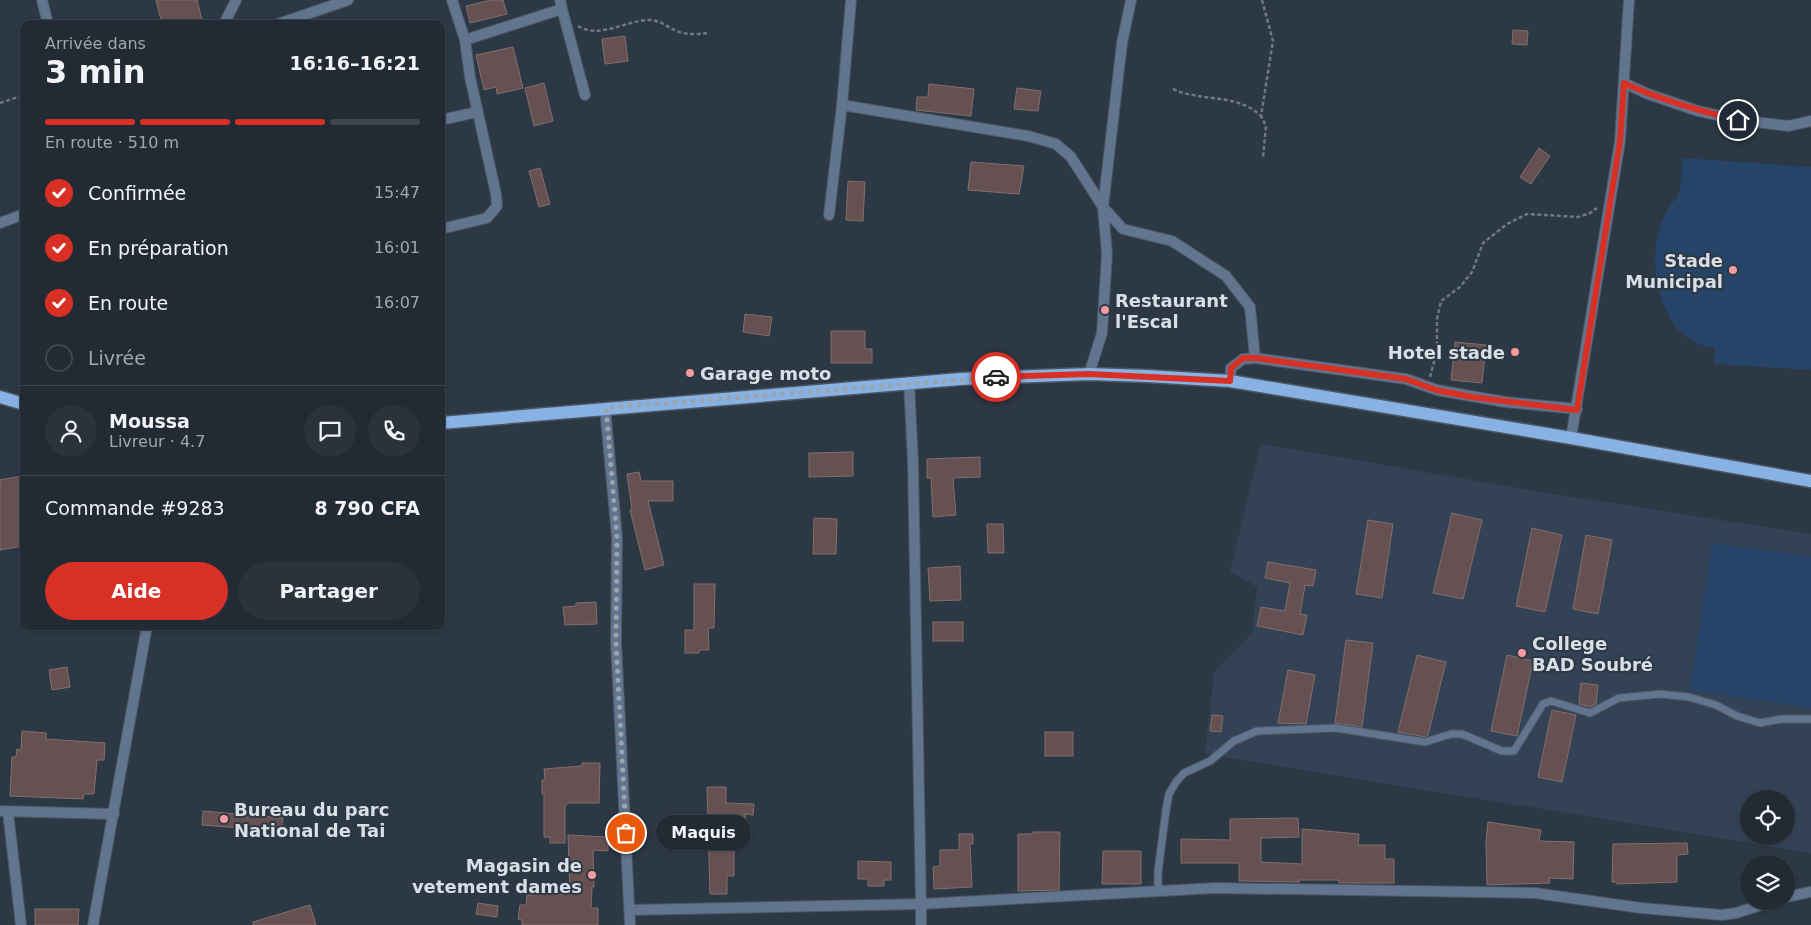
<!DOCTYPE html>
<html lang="fr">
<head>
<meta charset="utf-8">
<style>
  body { margin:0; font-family:"DejaVu Sans",sans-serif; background:#2a323c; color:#f1f3f6; height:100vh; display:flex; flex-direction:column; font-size:19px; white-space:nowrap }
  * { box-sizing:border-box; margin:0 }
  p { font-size:16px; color:#a2a7ac }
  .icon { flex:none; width:28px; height:28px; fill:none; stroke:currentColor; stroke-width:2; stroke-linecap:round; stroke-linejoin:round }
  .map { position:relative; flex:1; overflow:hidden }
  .side { position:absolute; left:20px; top:20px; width:425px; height:610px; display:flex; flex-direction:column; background:#222a34; border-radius:10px; box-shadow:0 1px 4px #0004,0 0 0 1px #3f464f }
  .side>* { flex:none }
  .controls { position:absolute; left:1740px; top:790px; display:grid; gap:10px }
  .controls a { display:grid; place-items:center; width:55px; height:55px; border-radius:50%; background:#222a34; box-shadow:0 1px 4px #0004,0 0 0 1px #3f464f; font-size:25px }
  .pin { position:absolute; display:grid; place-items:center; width:42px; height:42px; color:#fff; margin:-21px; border:2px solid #fff; border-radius:50%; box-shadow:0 1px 5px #0007 }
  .courier { position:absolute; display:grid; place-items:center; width:50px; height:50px; margin:-25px; border:4px solid #d93025; border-radius:50%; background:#fff; color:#222; box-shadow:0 1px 6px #0007 }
  .bubble { position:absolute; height:35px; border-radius:18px; background:#222a34; box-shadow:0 1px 4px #0004,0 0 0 1px #3f464f; font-size:16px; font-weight:700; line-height:35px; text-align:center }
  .summary em { font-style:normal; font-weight:700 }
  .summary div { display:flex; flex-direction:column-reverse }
  .summary { display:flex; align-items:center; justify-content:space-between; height:85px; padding:0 25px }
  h1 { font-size:32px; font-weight:700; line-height:38px }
  .bar { display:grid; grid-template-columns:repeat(4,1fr); gap:8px 5px; align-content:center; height:60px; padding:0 25px }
  .bar i { height:6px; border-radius:4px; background:#3f464f }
  .bar .on { background:#d93025 }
  .bar p { grid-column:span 4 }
  .line { display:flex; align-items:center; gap:12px; padding:0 25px; border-top:1px solid #3f464f }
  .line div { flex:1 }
  .round { display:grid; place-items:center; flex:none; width:52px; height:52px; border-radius:26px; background:#2a323c }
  ol { padding:0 25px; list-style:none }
  li { display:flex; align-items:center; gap:15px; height:55px }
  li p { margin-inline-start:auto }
  li .icon { padding:5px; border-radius:50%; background:#d93025; color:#fff; stroke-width:4 }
  li:last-child { color:#a2a7ac }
  li i { width:28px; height:28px; border:2px solid #3f464f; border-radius:50% }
  .cta { display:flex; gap:10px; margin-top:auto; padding:10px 25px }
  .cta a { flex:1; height:58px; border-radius:30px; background:#d93025; color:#fff; font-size:20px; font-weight:700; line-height:58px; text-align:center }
  .cta a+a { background:#2a323c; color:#f1f3f6 }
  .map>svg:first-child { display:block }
  .built { fill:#334255; fill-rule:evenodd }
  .green { fill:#264468 }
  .building { fill:#655151; stroke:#846e6e }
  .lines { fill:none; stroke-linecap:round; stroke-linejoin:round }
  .lane-casing { stroke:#4c5662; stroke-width:9 }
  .street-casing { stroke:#4c5662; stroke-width:12 }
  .primary-casing { stroke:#4c5662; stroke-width:15 }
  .path { stroke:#6f7883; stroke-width:2.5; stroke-dasharray:4 2.5; stroke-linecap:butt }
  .lane { stroke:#61758e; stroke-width:7 }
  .street { stroke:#61758e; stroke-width:10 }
  .primary { stroke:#88b1e4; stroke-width:12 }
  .done { stroke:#9ca5ae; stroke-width:5; stroke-dasharray:0 9 }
  .route { stroke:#d93025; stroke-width:6 }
  .poi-dot { fill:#f49b9f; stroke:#2d3845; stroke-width:2 }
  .labels { text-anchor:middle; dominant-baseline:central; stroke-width:4; stroke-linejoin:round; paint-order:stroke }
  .poi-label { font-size:18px; font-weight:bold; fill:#d8dfe7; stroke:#2d3845; text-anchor:start }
</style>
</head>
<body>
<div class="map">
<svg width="1811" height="925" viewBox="0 0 1811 925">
  <rect width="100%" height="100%" fill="#2d3845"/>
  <!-- built -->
  <path class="built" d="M1261 444 1554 494 1811 534V853L1205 754 1214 672 1252 633 1257 587 1230 571ZM1749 799H1786V836H1749Z"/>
  <!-- green -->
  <g class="green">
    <path d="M1682 158 1811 167V370L1714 364 1715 348C1695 346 1679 335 1670 318 1652 286 1650 245 1666 212 1670 204 1679 197 1680 189 1682 179 1682 168 1682 158Z"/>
    <path d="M1712 543 1811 557V708L1690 690Z"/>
  </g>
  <!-- building -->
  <g class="building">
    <path d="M156 0H197L203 24H162Z"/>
    <path d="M491 0H503L507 14 470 23 466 6Z"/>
    <path d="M1513 30 1528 31 1527 45 1512 44Z"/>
    <path d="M625 36 628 61 605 64 602 39Z"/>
    <path d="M513 47 523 88 497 94 496 87 484 90 476 55Z"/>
    <path d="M544 83 553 121 534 126 525 88Z"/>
    <path d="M929 84 974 89 971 116 916 110 917 97H928Z"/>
    <path d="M1017 88 1041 91 1038 111 1014 109Z"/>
    <path d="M1539 148 1550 156 1531 184 1520 177Z"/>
    <path d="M971 162 1024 166 1019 194 968 190Z"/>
    <path d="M540 168 550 204 539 207 529 171Z"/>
    <path d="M848 181 865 182 863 221 846 220Z"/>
    <path d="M745 314 772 317 769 336 743 332Z"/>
    <path d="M831 331H865V349H872V363H831Z"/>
    <path d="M1455 342 1486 345 1482 383 1451 380Z"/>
    <path d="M853 452V476L809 477V453Z"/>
    <path d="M980 457V477L953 478 956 515 933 517 931 478H927V459Z"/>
    <path d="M639 472 641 481H673V501H648L664 565 645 570 630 510H632L627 474Z"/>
    <path d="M22 476 24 546 0 550V480Z"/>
    <path d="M1452 513 1482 520 1463 599 1433 593Z"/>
    <path d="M814 518 837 519 836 554H813Z"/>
    <path d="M1368 520 1393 524 1382 598 1356 594Z"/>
    <path d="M987 524H1003L1004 553H988Z"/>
    <path d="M1532 528 1562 535 1545 612 1516 606Z"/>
    <path d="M1586 535 1612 540 1598 614 1573 609Z"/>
    <path d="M1268 562 1316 570 1313 586 1305 585 1300 614 1307 615 1303 635 1257 626 1261 607 1285 611 1290 583 1265 578Z"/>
    <path d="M960 566 961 600 930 601 928 568Z"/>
    <path d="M694 584H715L714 628H708L709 650H699V653H685V630H694Z"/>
    <path d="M596 602 597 624 565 625 563 607 576 606V603Z"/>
    <rect x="933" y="622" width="30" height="19"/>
    <path d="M1346 640 1373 643 1362 727 1335 723Z"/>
    <path d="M1417 655 1446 662 1428 735 1425 737 1398 732Z"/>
    <path d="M1507 655 1533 661 1517 736 1491 731Z"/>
    <path d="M67 667 70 687 52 690 49 670Z"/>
    <path d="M1288 670 1315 675 1306 724 1278 723Z"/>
    <path d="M1581 683 1598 685 1596 704 1590 707 1579 704Z"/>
    <path d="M1552 710 1576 715 1562 782 1538 777Z"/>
    <path d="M1212 715 1223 716 1221 732 1210 731Z"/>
    <path d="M22 731 46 733V739L105 743 104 760H97L94 794H84L83 799 10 796 12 757H16L17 749 21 750Z"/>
    <rect x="1045" y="732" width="28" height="24"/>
    <path d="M582 763H600L599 803H568L565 806V843H550V837H544V794H542V780H545L544 769 582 766Z"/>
    <path d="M707 787H726V803L754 804 753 815 745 814 747 831 734 833V876H727V894H710Z"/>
    <path d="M203 811 283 818 281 831 202 825Z"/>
    <path d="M1298 818 1299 837 1261 838V862L1302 864V829L1359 834 1358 845H1385V859H1394V883H1339V880H1299V882L1239 881V863H1181V839L1230 840V819Z"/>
    <path d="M1488 822 1541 830 1539 841 1574 842 1573 879 1549 878 1550 883 1487 885 1486 841Z"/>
    <path d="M1033 832H1060L1059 890 1018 891V834H1033Z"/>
    <path d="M959 834H973V844H970L972 887 934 889 933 867 940 866V850H959Z"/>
    <path d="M568 835 608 837V851L593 850 594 887H592L591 908H598V925H522V920L518 919 520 905H526L527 895 570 894Z"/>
    <path d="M1687 843 1688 854 1677 855V882L1617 884V882H1612L1613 844Z"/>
    <path d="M1103 851H1141V884H1102Z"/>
    <path d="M858 861 891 862V880H884V886H868V879H858Z"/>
    <path d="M478 903 498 906 497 917 476 914Z"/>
    <path d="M310 905 316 925H253V922Z"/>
    <path d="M35 909H79L78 925H35Z"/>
  </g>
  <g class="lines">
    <!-- lane casing -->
    <g class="lane-casing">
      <path id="lane" d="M1158 891V872L1166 810 1169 794 1176 782 1184 773 1210 761 1234 741 1257 731 1336 728 1425 742 1451 734H1462L1502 751H1514L1543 704 1551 701 1590 713 1619 698 1660 694 1689 697 1716 705 1737 716 1760 723 1781 719H1811"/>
    </g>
    <!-- street casing -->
    <g class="street-casing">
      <g id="street">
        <path d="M42 0 48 24"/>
        <path d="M452 0 465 40 562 9 560 0"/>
        <path d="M562 9 585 95"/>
        <path d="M224 24 236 0"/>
        <path d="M278 24 348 0"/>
        <path d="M1624 83 1648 94 1698 111 1739 120 1788 126 1811 121"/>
        <path d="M842 105 1028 136 1056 144 1071 157 1103 207 1123 229 1172 241 1226 276 1250 307 1255 358"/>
        <path d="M441 120 477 112"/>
        <path d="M829 215 842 105 851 0"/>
        <path d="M0 223 24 214"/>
        <path d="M441 229 487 218 497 206 496 194 470 77 465 40"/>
        <path d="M1089 374 1102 333 1107 254 1103 207 1122 43 1131 0"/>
        <path d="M1230 381 1231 368 1243 359 1255 358 1406 379 1437 390 1505 402 1577 409"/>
        <path d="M605 408 617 537 616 642 630 925"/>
        <path d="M1571 438 1620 141 1629 0"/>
        <path d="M0 811 114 814"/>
        <path d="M8 812 21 925"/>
        <path d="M1786 897 1811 892"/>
        <path d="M630 910 921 904 913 463 909 382"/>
        <path d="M93 925 147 626"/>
        <path d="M921 925V904L1216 888 1535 893 1641 908 1722 915 1736 913 1774 901"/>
      </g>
    </g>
    <!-- primary casing -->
    <g class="primary-casing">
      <g id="primary">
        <path d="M0 397 24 404"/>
        <path d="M441 423 960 379 1089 374 1147 376 1230 381 1571 438 1811 481"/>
      </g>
    </g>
    <!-- path -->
    <g class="path">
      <path d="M1262 0 1273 41 1261 116 1266 126 1263 157"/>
      <path d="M578 26C598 39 626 21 647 20 660 19 668 28 679 32 688 35 698 34 707 33"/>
      <path d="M1173 89C1200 102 1238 93 1261 116"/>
      <path d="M0 103 24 95"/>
      <path d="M1430 377 1437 351V319L1441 301 1460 287 1472 272 1483 243 1507 224 1527 214 1578 217 1590 213 1597 208"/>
    </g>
    <!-- lane -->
    <use href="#lane" class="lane"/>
    <!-- street -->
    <use href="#street" class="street"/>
    <!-- primary -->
    <use href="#primary" class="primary"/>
  </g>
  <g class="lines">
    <!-- done -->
    <path class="done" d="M626 833 616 642 617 537 606 408 996 377"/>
    <!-- route -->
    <path class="route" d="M996 377 1089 374 1230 381 1231 368 1243 358H1256L1406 379 1436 390 1472 397 1577 410 1620 141 1624 83C1661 100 1699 111 1738 120"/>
  </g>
  <!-- markers -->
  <g class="poi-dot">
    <circle cx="1733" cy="270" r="5"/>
    <circle cx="1105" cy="310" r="5"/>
    <circle cx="1515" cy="352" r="5"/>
    <circle cx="690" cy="373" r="5"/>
    <circle cx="1522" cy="653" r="5"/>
    <circle cx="224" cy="819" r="5"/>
    <circle cx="592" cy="875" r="5"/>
  </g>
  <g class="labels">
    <!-- poi labels -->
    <g class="poi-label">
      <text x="1723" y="260" text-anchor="end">Stade<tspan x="1723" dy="21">Municipal</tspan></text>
      <text x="1115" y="300">Restaurant<tspan x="1115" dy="21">l'Escal</tspan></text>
      <text x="1505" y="352" text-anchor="end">Hotel stade</text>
      <text x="700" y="373">Garage moto</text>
      <text x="1532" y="643">College<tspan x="1532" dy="21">BAD Soubré</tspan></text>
      <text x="234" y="809">Bureau du parc<tspan x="234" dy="21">National de Tai</tspan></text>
      <text x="582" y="865" text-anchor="end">Magasin de<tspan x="582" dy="21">vetement dames</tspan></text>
    </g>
  </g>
</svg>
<div class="controls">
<a><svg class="icon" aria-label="locate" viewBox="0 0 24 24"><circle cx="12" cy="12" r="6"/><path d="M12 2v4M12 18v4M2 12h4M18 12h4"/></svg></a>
<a><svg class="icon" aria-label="layers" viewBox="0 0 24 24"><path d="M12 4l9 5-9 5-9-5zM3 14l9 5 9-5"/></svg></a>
</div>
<div class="pin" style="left:626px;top:833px;background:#ea580c"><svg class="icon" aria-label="bag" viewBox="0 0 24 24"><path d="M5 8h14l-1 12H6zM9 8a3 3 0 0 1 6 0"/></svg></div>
<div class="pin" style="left:1738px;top:120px;background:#1f2937"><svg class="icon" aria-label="home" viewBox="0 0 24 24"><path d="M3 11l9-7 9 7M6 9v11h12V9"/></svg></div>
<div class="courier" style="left:996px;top:377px"><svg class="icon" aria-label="car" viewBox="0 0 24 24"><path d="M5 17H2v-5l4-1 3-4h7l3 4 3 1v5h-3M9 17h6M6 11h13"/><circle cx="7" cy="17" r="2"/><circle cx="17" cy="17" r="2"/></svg></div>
<div class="bubble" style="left:656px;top:815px;width:95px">Maquis</div>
<section class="side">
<div class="summary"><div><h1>3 min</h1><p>Arrivée dans</p></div><em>16:16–16:21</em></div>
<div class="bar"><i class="on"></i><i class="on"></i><i class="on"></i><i></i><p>En route · 510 m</p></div>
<ol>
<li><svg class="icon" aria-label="check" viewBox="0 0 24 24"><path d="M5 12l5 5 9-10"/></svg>Confirmée<p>15:47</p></li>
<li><svg class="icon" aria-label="check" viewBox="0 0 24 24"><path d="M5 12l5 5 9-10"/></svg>En préparation<p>16:01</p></li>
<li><svg class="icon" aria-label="check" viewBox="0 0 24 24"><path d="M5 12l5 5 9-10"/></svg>En route<p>16:07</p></li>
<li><i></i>Livrée</li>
</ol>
<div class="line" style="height:90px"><a class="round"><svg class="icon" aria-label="person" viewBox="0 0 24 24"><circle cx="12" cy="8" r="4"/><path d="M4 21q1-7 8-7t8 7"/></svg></a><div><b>Moussa</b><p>Livreur · 4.7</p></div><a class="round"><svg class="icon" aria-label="chat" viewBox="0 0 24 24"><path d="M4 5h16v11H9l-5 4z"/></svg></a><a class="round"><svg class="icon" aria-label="phone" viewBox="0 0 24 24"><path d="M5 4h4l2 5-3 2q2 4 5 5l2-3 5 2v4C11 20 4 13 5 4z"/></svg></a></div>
<div class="line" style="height:65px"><div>Commande #9283</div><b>8 790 CFA</b></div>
<div class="cta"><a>Aide</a><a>Partager</a></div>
</section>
</div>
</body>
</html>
